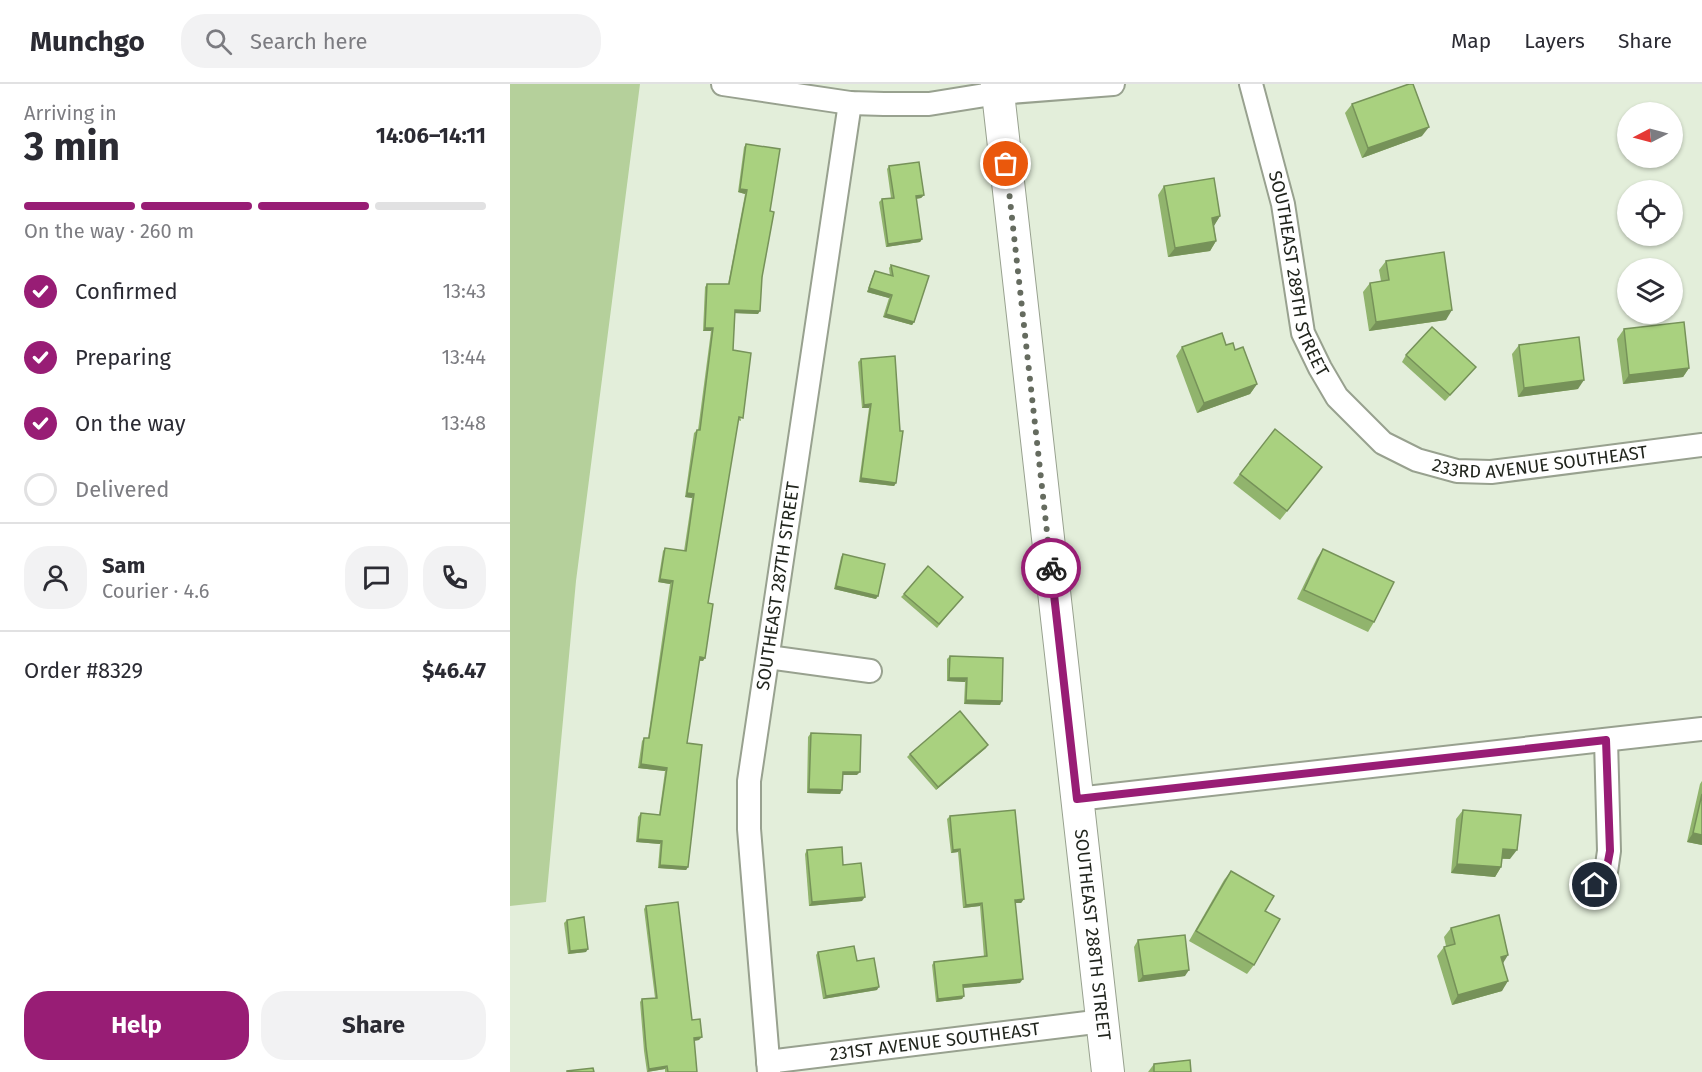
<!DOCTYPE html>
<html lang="en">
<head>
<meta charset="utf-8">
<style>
  body { margin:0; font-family:"Fira Sans",sans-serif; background:#f2f2f3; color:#2b2b33; height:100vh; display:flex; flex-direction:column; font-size:22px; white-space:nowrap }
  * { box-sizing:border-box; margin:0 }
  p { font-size:20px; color:#7c7c81 }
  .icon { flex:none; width:33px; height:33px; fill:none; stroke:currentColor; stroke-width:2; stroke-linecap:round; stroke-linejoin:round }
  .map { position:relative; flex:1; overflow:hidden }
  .sheet { display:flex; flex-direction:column; background:#fff; width:510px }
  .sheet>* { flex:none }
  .needle { width:39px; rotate:264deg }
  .fabs { position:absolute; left:1107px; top:18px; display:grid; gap:12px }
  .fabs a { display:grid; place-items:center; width:66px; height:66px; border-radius:50%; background:#fff; box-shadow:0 2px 4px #0004; font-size:30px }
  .pin { position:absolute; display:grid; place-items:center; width:51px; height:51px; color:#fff; margin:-26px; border:3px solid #fff; border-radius:50%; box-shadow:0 2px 6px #0007 }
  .courier { position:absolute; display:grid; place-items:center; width:60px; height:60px; margin:-30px; border:4px solid #981d75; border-radius:50%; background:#fff; color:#222; box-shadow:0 2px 8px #0007 }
  .overview em { font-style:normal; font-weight:700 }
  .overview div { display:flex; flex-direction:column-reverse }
  .overview { display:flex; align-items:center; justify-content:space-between; height:102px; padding:0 24px }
  h1 { font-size:39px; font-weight:700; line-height:45px }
  .bar { display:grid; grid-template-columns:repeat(4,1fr); gap:9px 6px; align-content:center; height:72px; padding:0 24px }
  .bar i { height:8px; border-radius:4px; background:#e1e1e2 }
  .bar .on { background:#981d75 }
  .bar p { grid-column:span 4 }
  .line { display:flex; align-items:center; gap:15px; padding:0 24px; border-top:2px solid #e1e1e2 }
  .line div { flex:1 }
  .round { display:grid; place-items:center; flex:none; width:63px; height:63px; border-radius:24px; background:#f2f2f3 }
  ol { padding:0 24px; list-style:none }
  li { display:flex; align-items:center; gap:18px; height:66px }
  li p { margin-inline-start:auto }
  li .icon { padding:6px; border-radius:50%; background:#981d75; color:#fff; stroke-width:4 }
  li:last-child { color:#7c7c81 }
  li i { width:33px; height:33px; border:3px solid #e1e1e2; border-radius:50% }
  .button { display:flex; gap:12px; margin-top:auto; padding:12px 24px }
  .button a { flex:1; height:69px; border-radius:24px; background:#981d75; color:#fff; font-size:24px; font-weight:700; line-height:69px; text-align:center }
  .button a+a { background:#f2f2f3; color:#2b2b33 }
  header { display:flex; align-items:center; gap:36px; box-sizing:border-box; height:84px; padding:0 30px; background:#fff; border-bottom:2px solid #e1e1e2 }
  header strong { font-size:28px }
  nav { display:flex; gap:33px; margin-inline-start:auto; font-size:21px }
  .search { width:420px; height:54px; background:#f2f2f3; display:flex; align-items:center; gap:15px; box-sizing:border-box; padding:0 21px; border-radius:24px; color:#7c7c81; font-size:22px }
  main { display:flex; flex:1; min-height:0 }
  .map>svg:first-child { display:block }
  .green { fill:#b5d09b }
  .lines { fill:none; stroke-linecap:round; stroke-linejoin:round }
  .street-casing { stroke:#98a18f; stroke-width:26 }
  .secondary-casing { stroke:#98a18f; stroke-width:34 }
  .street { stroke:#fff; stroke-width:22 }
  .secondary { stroke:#fff; stroke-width:32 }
  .wall { fill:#91b46d }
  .shaded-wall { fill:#769259 }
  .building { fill:#a9d17f; stroke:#769259; stroke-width:1.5 }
  .done { stroke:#656b5f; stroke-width:6; stroke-dasharray:0 10.8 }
  .route { stroke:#981d75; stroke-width:8 }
  .labels { text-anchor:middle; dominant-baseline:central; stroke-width:4.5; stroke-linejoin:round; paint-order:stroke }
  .street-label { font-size:18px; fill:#21251d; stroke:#f0fbe7 }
</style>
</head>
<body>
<header>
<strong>Munchgo</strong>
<div class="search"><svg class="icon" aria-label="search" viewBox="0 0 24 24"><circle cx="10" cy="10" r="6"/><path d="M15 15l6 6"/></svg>Search here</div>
<nav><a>Map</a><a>Layers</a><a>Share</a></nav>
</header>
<main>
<section class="sheet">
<div class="overview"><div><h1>3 min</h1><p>Arriving in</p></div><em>14:06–14:11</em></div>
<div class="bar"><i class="on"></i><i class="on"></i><i class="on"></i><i></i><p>On the way · 260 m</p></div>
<ol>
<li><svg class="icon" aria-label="check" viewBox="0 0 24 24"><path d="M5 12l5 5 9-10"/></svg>Confirmed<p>13:43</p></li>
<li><svg class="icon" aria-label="check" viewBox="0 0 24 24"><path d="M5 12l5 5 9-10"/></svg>Preparing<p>13:44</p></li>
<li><svg class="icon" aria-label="check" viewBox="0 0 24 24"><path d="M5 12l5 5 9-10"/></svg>On the way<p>13:48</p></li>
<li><i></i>Delivered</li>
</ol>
<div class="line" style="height:108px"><a class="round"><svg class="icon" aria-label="person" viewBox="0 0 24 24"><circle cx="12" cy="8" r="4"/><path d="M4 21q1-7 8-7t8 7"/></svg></a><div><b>Sam</b><p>Courier · 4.6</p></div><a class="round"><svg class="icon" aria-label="chat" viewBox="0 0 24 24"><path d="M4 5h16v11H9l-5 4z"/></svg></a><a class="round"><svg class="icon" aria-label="phone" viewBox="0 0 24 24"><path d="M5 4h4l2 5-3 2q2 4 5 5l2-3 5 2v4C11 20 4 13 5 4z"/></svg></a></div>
<div class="line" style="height:78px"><div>Order #8329</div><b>$46.47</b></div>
<div class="button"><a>Help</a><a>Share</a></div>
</section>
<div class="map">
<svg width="1192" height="988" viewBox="0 0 1192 988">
  <rect width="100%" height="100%" fill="#e3eeda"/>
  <!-- green -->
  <path class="green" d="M0 0H130L66 497 36 818 0 822Z"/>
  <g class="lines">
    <!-- street casing -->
    <g class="street-casing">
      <g id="street">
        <path d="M213 0 340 19 374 20H419L488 9 603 0"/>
        <path id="s1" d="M741 0 773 120 793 249 810 284 827 313 873 359 907 376 947 387 981 388 1192 361"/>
        <path d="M258 573 360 587"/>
        <path d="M567 715 1192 645"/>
        <path d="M1085 801 1096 788 1099 767 1096 656"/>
        <path id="s2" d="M258 978 593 937"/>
        <path id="s3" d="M259 988 239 745V697L340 19"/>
      </g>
    </g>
    <!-- secondary casing -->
    <g class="secondary-casing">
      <g id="secondary">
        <path id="s4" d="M487 0 598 988"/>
      </g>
    </g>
    <!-- street -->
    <use href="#street" class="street"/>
    <!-- secondary -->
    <use href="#secondary" class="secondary"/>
  </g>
  <!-- wall -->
  <g class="wall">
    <path d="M842 20 912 52 852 74 835 29Z"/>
    <path d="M236 60 260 127 248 230 225 229 223 266 231 337 228 336 198 519 193 577H189L177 659 178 783 176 786 148 784 150 760 126 758 128 733 131 729 149 731 155 687 128 684 132 657 134 654H138L160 500 148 498 153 467 155 464 174 467 182 414 175 413 184 349 187 346H188L201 247H193L195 203 197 200H218L235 110 228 108 234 63Z"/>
    <path d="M379 82 414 111 411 114 406 115 412 155 410 158 376 163 369 118 372 115 381 114 377 85Z"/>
    <path d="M654 102 710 132 704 141 706 157 700 167 658 173 648 111Z"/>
    <path d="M876 177 936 236 859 247 853 208 860 199 871 197 869 186Z"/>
    <path d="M381 181 404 238 402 241 373 233 379 214 357 208 363 190 365 187 380 192 379 184Z"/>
    <path d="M1114 245 1179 284 1173 293 1113 300 1107 255Z"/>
    <path d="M716 261 725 266 747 300 740 310 687 329 666 272 672 263Z"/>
    <path d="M1009 261 1068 305 1008 313 1002 270Z"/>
    <path d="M896 271 961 289 935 317 892 278Z"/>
    <path d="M351 275 390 347 386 399 384 402 349 398 359 324H352L348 278Z"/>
    <path d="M730 390 805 392 770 436 723 399Z"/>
    <path d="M813 465 864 538 858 548 787 515 807 474Z"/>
    <path d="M333 470 366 515 324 505 331 473Z"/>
    <path d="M394 510 450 516 427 544 391 513Z"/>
    <path d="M440 572 490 621 454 620 455 598 437 597V575Z"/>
    <path d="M301 649 347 691H333L330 710 297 709 298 653Z"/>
    <path d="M476 664 426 706 397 673 400 670Z"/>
    <path d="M1192 697V761L1177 758 1190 700Z"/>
    <path d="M953 726 1000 775H992L991 783 985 793 941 789 946 735Z"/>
    <path d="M440 732 514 815 511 819H505L510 899 453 904 452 915 426 918 422 881 424 878 474 873 470 822 453 824 448 768 441 769 437 735Z"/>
    <path d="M297 766 333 781 352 817 299 822 295 770Z"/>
    <path d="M721 787 744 881 737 890 679 857 714 796Z"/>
    <path d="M136 822 189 956 184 957 187 988H155V985L137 988 134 967 130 918 132 915 145 914 134 825Z"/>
    <path d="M57 836 76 868 58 870 54 839Z"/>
    <path d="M941 844 993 879 992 907 942 921 927 872 934 863 936 862 934 853Z"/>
    <path d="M628 856 675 892 628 898 624 863Z"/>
    <path d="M308 868 347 877 367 906 313 915 306 871Z"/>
    <path d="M644 980 681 988H638Z"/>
  </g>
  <!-- shaded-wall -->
  <g class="shaded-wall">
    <path d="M919 43 912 52 852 74 858 64Z"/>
    <path d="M230 105 237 106 235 110 228 108Z"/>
    <path d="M414 111 411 114 404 115 406 112Z"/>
    <path d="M710 132 704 142 702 134Z"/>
    <path d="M412 155 410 158 376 163 378 160Z"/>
    <path d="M706 157 700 167 658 173 665 164Z"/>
    <path d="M359 204 382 211 379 214 357 208Z"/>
    <path d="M225 226 250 227 248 230 222 229Z"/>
    <path d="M942 226 936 236 859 247 866 238Z"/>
    <path d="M376 230 404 238 402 241 373 233Z"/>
    <path d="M195 244H203L201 247H193Z"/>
    <path d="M1179 284 1173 293 1113 300 1119 291Z"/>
    <path d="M1074 296 1068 305 1008 313 1014 304Z"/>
    <path d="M747 300 740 310 687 329 694 319Z"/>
    <path d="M361 320 359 324H352L354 321Z"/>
    <path d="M351 394 386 399 384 402 349 398Z"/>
    <path d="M177 409 184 410 182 414 175 413Z"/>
    <path d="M150 495 163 497 160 500 148 498Z"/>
    <path d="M326 502 368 512 366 515 324 505Z"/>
    <path d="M190 573 195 574 193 577 188 576Z"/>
    <path d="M439 594H457L455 598 437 597Z"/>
    <path d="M456 616 492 617 490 621 454 620Z"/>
    <path d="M478 661 476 664 426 706 428 703Z"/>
    <path d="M131 680 157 684 155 687 128 684Z"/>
    <path d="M333 688H350L347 691H331Z"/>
    <path d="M299 705 332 706 330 710 297 709Z"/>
    <path d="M1183 749 1192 751V761L1177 758Z"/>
    <path d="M128 755 152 757 150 760 126 758Z"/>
    <path d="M450 765 448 768 441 769 443 766Z"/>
    <path d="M993 765 1007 766 1000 775 987 774Z"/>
    <path d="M947 780 991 783 985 793 941 789Z"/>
    <path d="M150 781 178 783 176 786 148 784Z"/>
    <path d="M355 813 352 817 299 822 302 818Z"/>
    <path d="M514 815 511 819H503L505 816Z"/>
    <path d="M472 819 470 822 453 824 456 821Z"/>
    <path d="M78 865 76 868 58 870 60 867Z"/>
    <path d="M998 871 992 881 991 873Z"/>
    <path d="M679 886 675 892 628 898 633 892Z"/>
    <path d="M513 895 510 899 451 904 453 901Z"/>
    <path d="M998 897 992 907 942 921 948 911Z"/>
    <path d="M369 903 367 906 313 915 316 912Z"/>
    <path d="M454 912 452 915 426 918 428 915Z"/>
    <path d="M192 953 189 956 182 957 184 954Z"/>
    <path d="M157 982 155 985 137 988 139 985Z"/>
  </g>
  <!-- building -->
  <g class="building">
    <path d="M899 0H903L919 43 858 64 842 20Z"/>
    <path d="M236 60 270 65 260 127 264 128 252 193 250 227 225 226 223 266 241 269 233 334 229 333 198 519 203 520 195 574 190 573 177 659 192 661 178 783 150 781 152 757 128 755 131 729 150 731 157 684 131 680 134 654H139L163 497 150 495 155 464 176 467 184 410 177 409 187 346H190L203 244H195L197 200H219L237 106 230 105Z"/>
    <path d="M409 78 414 111 406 112 412 155 378 160 372 115 384 114 379 82Z"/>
    <path d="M704 94 710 132 702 134 706 157 665 164 654 102Z"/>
    <path d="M934 168 942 226 866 238 860 199 879 196 876 177Z"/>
    <path d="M381 181 419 192 404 238 376 230 382 211 359 204 365 187 383 192Z"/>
    <path d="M1174 238 1179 284 1119 291 1114 245Z"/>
    <path d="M922 243 966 283 940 311 896 271Z"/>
    <path d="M712 249 716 261 723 259 725 266 733 263 747 300 694 319 672 263Z"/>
    <path d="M1069 253 1074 296 1014 304 1009 261Z"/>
    <path d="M385 272 390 347H393L386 399 351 394 361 320 354 321 351 275Z"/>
    <path d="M765 345 812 383 777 427 730 390Z"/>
    <path d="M813 465 884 498 864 538 794 506Z"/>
    <path d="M333 470 375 480 368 512 326 502Z"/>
    <path d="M418 482 453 513 429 540 394 510Z"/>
    <path d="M440 572 493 574 492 617 456 616 457 594H439Z"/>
    <path d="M450 627 478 661 428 703 400 670Z"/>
    <path d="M301 649 351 651 350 688H333L332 706 299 705Z"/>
    <path d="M1192 710V751L1183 749Z"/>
    <path d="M505 726 514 815 505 816 513 895 453 901 454 912 428 915 424 878 477 872 472 819 456 821 450 765 443 766 440 732Z"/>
    <path d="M953 726 1011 731 1007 766 993 765 991 783 947 780Z"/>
    <path d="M332 763 333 781 351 779 355 813 302 818 297 766Z"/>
    <path d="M721 787 764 812 755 827 770 835 744 881 686 847Z"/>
    <path d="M168 818 182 936 190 935 192 953 184 954 187 988H158L157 982 139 985 136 963 132 915 147 914 136 822Z"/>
    <path d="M989 831 998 871 991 873 998 897 948 911 934 863 945 860 941 844Z"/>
    <path d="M74 833 78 865 60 867 57 836Z"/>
    <path d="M675 851 679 886 633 892 628 856Z"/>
    <path d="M344 862 347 877 364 874 369 903 316 912 308 868Z"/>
    <path d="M680 976 681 988H644V980Z"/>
    <path d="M83 984 84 988H57V987Z"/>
  </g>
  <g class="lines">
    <!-- done -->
    <path class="done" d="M496 80 541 484"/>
    <!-- route -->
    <path class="route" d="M541 484 567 715 1096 656 1100 767 1096 788 1085 801"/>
  </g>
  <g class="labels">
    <!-- street labels -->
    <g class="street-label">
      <text stroke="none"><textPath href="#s1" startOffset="196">SOUTHEAST 289TH STREET</textPath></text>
      <text stroke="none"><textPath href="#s1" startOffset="555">233RD AVENUE SOUTHEAST</textPath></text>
      <text stroke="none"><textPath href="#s3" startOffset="489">SOUTHEAST 287TH STREET</textPath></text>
      <text stroke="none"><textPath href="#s4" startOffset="856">SOUTHEAST 288TH STREET</textPath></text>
      <text stroke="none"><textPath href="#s2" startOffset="168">231ST AVENUE SOUTHEAST</textPath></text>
    </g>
  </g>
</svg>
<div class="fabs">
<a><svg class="needle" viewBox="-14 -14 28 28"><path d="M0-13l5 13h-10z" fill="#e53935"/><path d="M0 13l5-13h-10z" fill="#7c7c81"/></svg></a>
<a><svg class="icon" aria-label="locate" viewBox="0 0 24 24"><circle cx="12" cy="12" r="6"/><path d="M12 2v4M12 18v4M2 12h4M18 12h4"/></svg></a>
<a><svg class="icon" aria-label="layers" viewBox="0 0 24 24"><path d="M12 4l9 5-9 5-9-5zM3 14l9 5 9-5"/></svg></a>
</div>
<div class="pin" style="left:496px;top:80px;background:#ea580c"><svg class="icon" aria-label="bag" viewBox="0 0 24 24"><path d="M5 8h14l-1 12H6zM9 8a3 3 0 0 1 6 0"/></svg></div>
<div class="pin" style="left:1085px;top:801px;background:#1f2937"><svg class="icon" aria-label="home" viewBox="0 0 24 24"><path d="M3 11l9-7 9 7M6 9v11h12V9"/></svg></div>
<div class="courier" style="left:541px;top:484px"><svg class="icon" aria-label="bike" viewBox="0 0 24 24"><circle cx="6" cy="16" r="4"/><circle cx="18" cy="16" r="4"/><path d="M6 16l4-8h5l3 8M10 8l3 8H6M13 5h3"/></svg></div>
</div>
</main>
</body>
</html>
